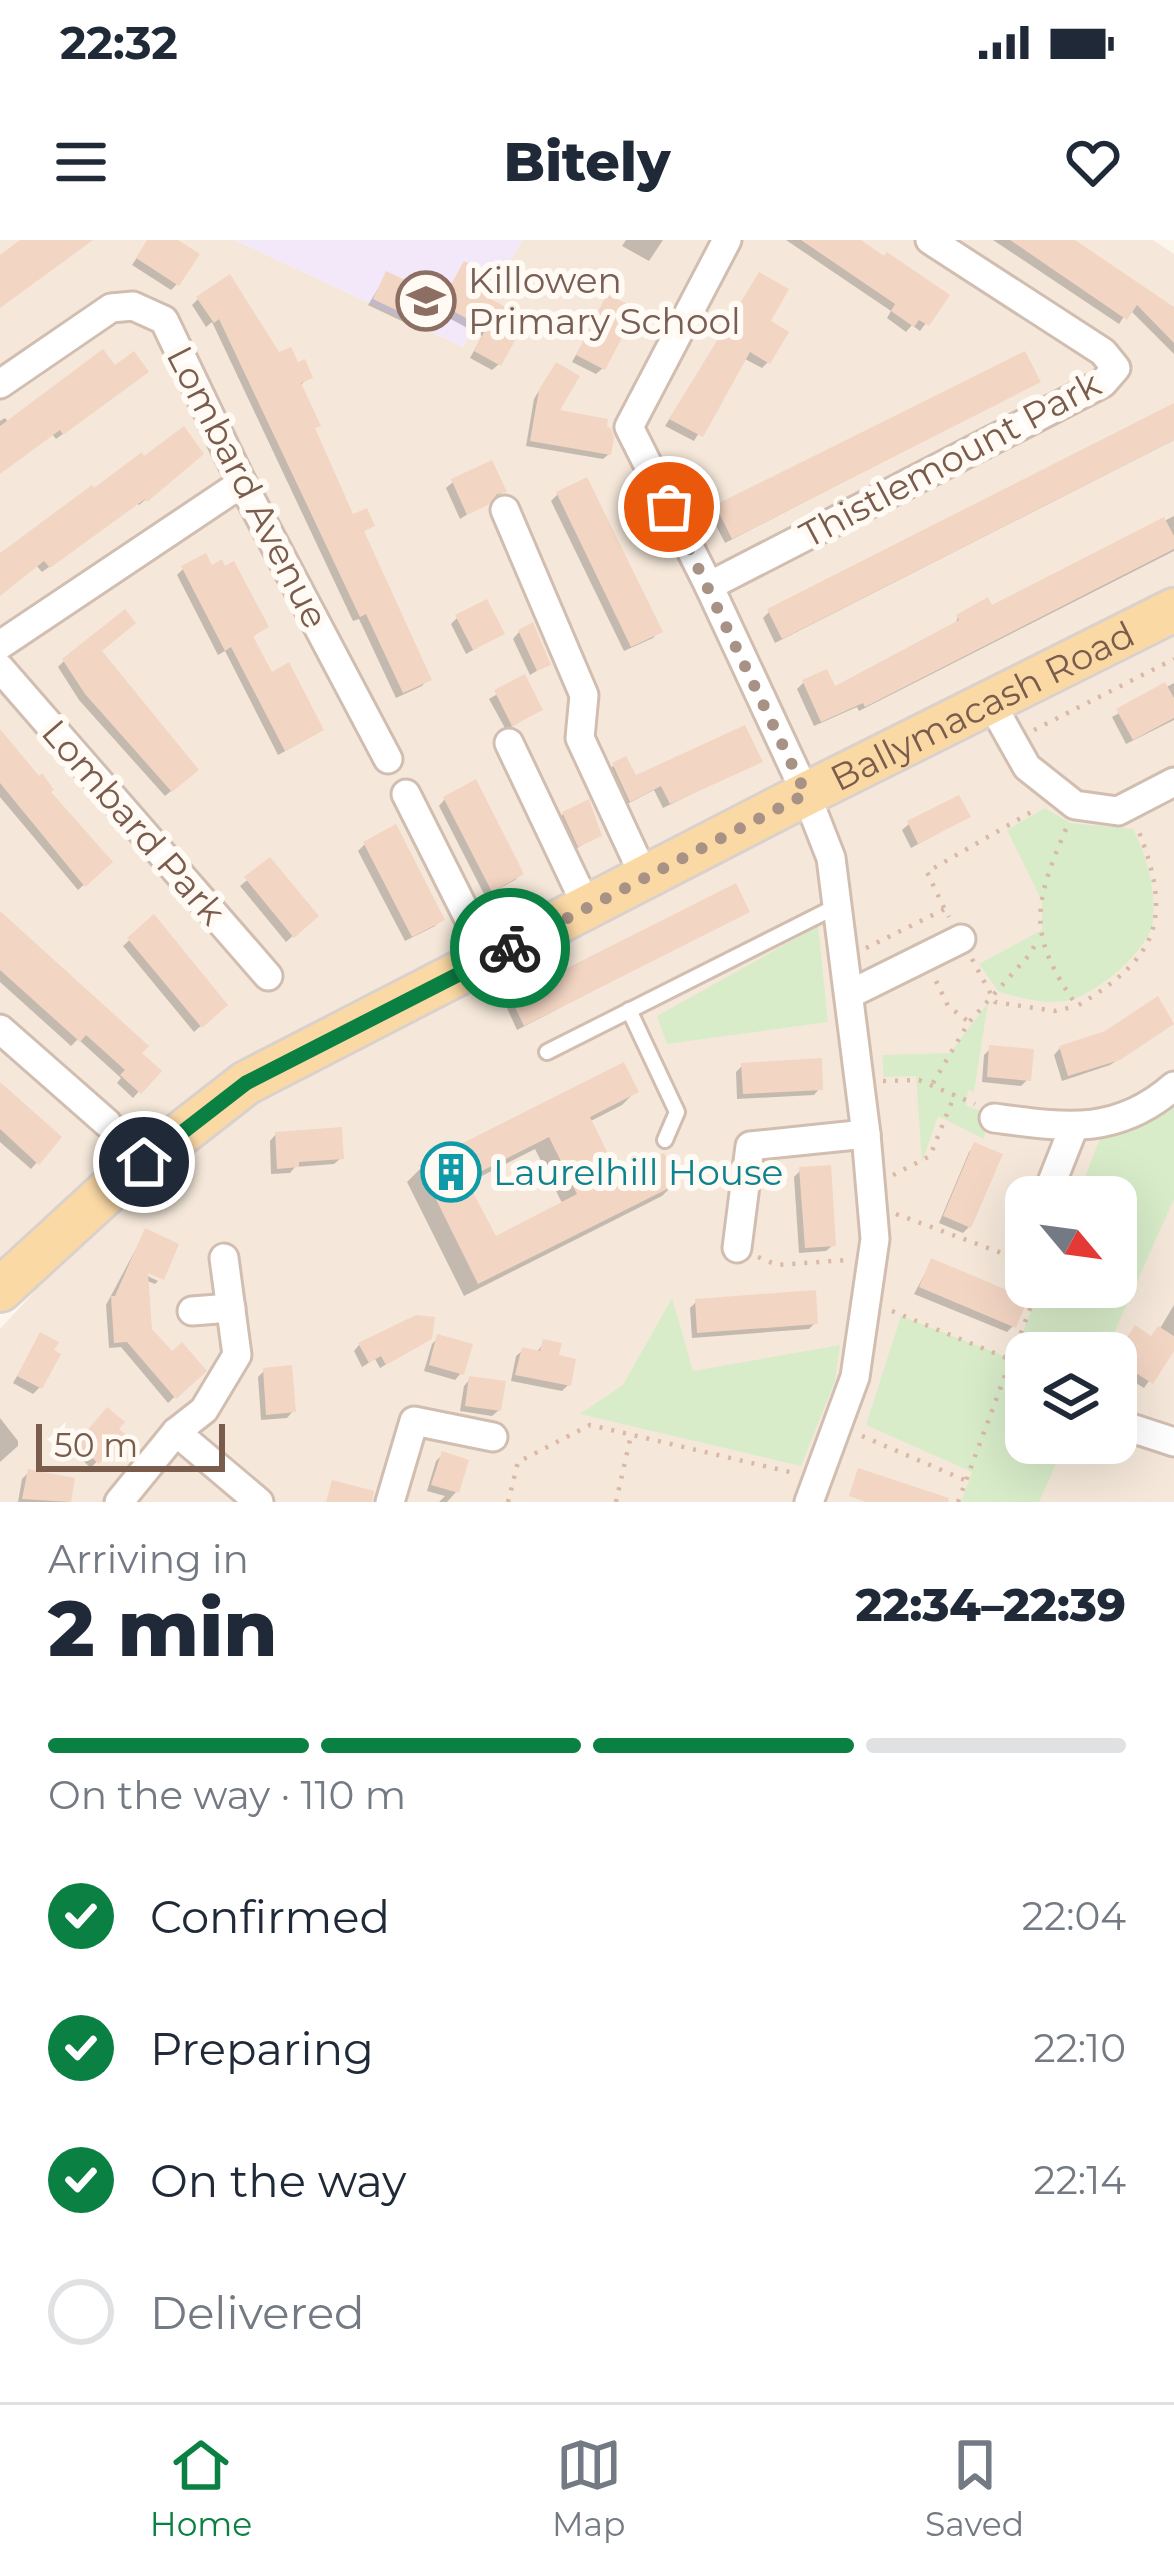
<!DOCTYPE html>
<html lang="en">
<head>
<meta charset="utf-8">
<style>
  body { margin:0; font-family:Montserrat,sans-serif; background:#f2f2f3; color:#1f2937; height:100vh; display:flex; flex-direction:column; font-size:45px; white-space:nowrap }
  * { box-sizing:border-box; margin:0 }
  p { font-size:39px; color:#747a83 }
  .icon { flex:none; width:66px; height:66px; fill:none; stroke:currentColor; stroke-width:2; stroke-linecap:round; stroke-linejoin:round }
  .map { position:relative; height:1262px; overflow:hidden }
  .panel { display:flex; flex-direction:column; background:#fff; flex:1 }
  .panel>* { flex:none }
  .needle { width:78px; rotate:119deg }
  .tools { position:absolute; left:1005px; top:936px; display:grid; gap:24px }
  .tools a { display:grid; place-items:center; width:132px; height:132px; border-radius:24px; background:#fff; box-shadow:0 12px 48px #0002; font-size:60px }
  .scale { position:absolute; left:36px; bottom:30px; width:189px; box-sizing:border-box; padding-left:12px; border:6px solid #7a5c4d; border-top:0; font-size:33px; line-height:42px; white-space:nowrap; color:#7a5c4d; -webkit-text-stroke:9px #fffaf3; paint-order:stroke }
  .pin { position:absolute; display:grid; place-items:center; width:102px; height:102px; color:#fff; margin:-51px; border:6px solid #fff; border-radius:50%; box-shadow:0 3px 12px #0007 }
  .courier { position:absolute; display:grid; place-items:center; width:120px; height:120px; margin:-60px; border:9px solid #0b8043; border-radius:50%; background:#fff; color:#222; box-shadow:0 3px 15px #0007 }
  .summary em { font-style:normal; font-weight:800 }
  .summary div { display:flex; flex-direction:column-reverse }
  .summary { display:flex; align-items:center; justify-content:space-between; height:204px; padding:0 48px }
  h1 { font-size:78px; font-weight:800; line-height:90px }
  .bar { display:grid; grid-template-columns:repeat(4,1fr); gap:18px 12px; align-content:center; height:144px; padding:0 48px }
  .bar i { height:15px; border-radius:9px; background:#e0e1e3 }
  .bar .current { background:#0b8043 }
  .bar p { grid-column:span 4 }
  ol { padding:0 48px; list-style:none }
  li { display:flex; align-items:center; gap:36px; height:132px }
  li p { margin-inline-start:auto }
  li .icon { padding:12px; border-radius:50%; background:#0b8043; color:#fff; stroke-width:4 }
  li:last-child { color:#747a83 }
  li i { width:66px; height:66px; border:6px solid #e0e1e3; border-radius:50% }
  .status { display:flex; justify-content:space-between; align-items:center; height:84px; padding:0 60px; background:#fff; direction:ltr }
  .status svg { height:33px; fill:currentColor }
  header { display:flex; justify-content:space-between; align-items:center; height:156px; padding:0 48px; background:#fff; font-size:54px; font-weight:800 }
  .tab-bar { display:flex; justify-content:space-around; align-items:center; height:168px; border-top:3px solid #e0e1e3; background:#fff; font-size:33px; color:#747a83 }
  .tab-bar a { display:grid; justify-items:center; gap:6px }
  .tab-bar .current { color:#0b8043 }
  .map>svg:first-child { display:block }
  .residential { fill:#f5e8da; fill-rule:evenodd }
  .education { fill:#f3e8fa }
  .grass { fill:#d8ecc9 }
  .shadow { fill:#0003; fill-rule:evenodd }
  .building { fill:#f3d5c3; fill-rule:evenodd }
  .lines { fill:none; stroke-linecap:round; stroke-linejoin:round }
  .service-casing { stroke:#d1beb0; stroke-width:20 }
  .minor-casing { stroke:#d1beb0; stroke-width:33 }
  .primary-casing { stroke:#dad1cd; stroke-width:48 }
  .path { stroke:#d9b8a5; stroke-width:4.5; stroke-dasharray:3 9; stroke-linecap:butt }
  .service { stroke:#fff; stroke-width:14 }
  .minor { stroke:#fff; stroke-width:27 }
  .primary { stroke:#fbd9a5; stroke-width:42 }
  .done { stroke:#a89285; stroke-width:12; stroke-dasharray:0 21.6 }
  .route { stroke:#0b8043; stroke-width:15 }
  .labels { text-anchor:middle; dominant-baseline:central; stroke-width:12; stroke-linejoin:round; paint-order:stroke }
  .education-label { font-size:36px; fill:#785e54; stroke:#fffaf3; text-anchor:start }
  .street-label { font-size:36px; fill:#7a5c4d; stroke:#fffaf3 }
  .culture-label { font-size:36px; fill:#0d838f; stroke:#fffaf3; text-anchor:start }
</style>
</head>
<body>
<div class="status"><b>22:32</b><svg viewBox="0 0 49 12"><path d="M0 12V9h3v3zM5 12V6h3v6zM10 12V3h3v9zM15 12V0h3v12zM26 1h20v11H26zM47 4h2v5h-2z"/></svg></div>
<header><svg class="icon" aria-label="menu" viewBox="0 0 24 24"><path d="M4 6h16M4 12h16M4 18h16"/></svg>Bitely<svg class="icon" aria-label="heart" viewBox="0 0 24 24"><path d="M12 20l-8-8c-3-5 5-10 8-4 3-6 11-1 8 4z"/></svg></header>
<div class="map">
<svg width="1174" height="1262" viewBox="0 0 1174 1262">
  <rect width="100%" height="100%" fill="#fdf6ec"/>
  <!-- residential -->
  <path class="residential" d="M0 0H235L463 107 522 0H1153L1174 14V1262H0V1089L33 1053 0 1035ZM1026 957H1116V1047H1026ZM1026 1113H1116V1203H1026Z"/>
  <!-- education -->
  <path class="education" d="M235 0H522L463 107Z"/>
  <!-- grass -->
  <g class="grass">
    <path d="M1045 568 1070 583 1133 589C1147 618 1156 648 1153 681 1149 711 1094 757 1065 761 1042 764 1021 758 999 752L979 724 1042 690V661L1007 590Z"/>
    <path d="M818 686 828 782 667 804 657 776Z"/>
    <path d="M988 763 974 852 968 850 966 865 988 874 984 899 938 876 922 922 916 836 884 837 882 815 950 813Z"/>
    <path d="M1174 847V959L1105 1113H1026V1203H1065L1039 1262H961L972 1232 866 1185 901 1076 1012 1119 1041 1047H1116V957H1077L1099 901Z"/>
    <path d="M672 1058 693 1131 840 1105 835 1141 801 1226 580 1174 623 1145Z"/>
  </g>
  <!-- shadow -->
  <g class="shadow">
    <path d="M149 0H158L177 44 171 50 132 25Z"/>
    <path d="M626 0H663L649 21 622 6Z"/>
    <path d="M786 0H858L946 56 920 91 912 85 906 92 887 78 891 71Z"/>
    <path d="M993 0H1067L1174 70V114L1129 69 1119 84Z"/>
    <path d="M464 25 480 56 499 124 492 130 470 118 482 96 436 71Z"/>
    <path d="M387 34 412 77 406 83 368 65Z"/>
    <path d="M759 36 767 83 768 122 762 128 743 118 694 201 665 186Z"/>
    <path d="M608 58 603 128 596 134 572 122Z"/>
    <path d="M198 59 310 137 299 146 313 190 351 278 371 285 362 293 428 439 422 446 396 458 359 379 353 381 212 82 206 87 192 65Z"/>
    <path d="M115 130 139 138 56 199 52 194 0 233V181L5 178 9 183Z"/>
    <path d="M551 131 555 172 609 214 603 219 526 206 534 159Z"/>
    <path d="M1037 142 725 303 710 274 716 268Z"/>
    <path d="M1174 166V200L775 403 763 378 769 372Z"/>
    <path d="M194 219 139 265 137 263 42 332 36 325 0 352V316Z"/>
    <path d="M453 242 503 252 460 279 446 248Z"/>
    <path d="M558 254 659 391 653 398 624 411 551 261Z"/>
    <path d="M1174 276V311L859 471 857 467 814 486 797 449 803 443 834 450 954 387 958 377 991 369Z"/>
    <path d="M183 329 265 387 251 398 271 436 320 489 314 495 278 515 225 411 218 415 177 335Z"/>
    <path d="M457 378 501 394 466 414 451 384Z"/>
    <path d="M519 392 548 424 530 435 513 399Z"/>
    <path d="M64 421 189 536 165 556 79 460 58 427Z"/>
    <path d="M523 439 539 470 506 490 489 459Z"/>
    <path d="M1174 443V480L1126 504 1112 477Z"/>
    <path d="M0 494 109 622 78 650 0 557Z"/>
    <path d="M759 521 663 568 654 550 623 566 607 532 613 526 635 539Z"/>
    <path d="M445 559 521 634 515 640 485 656 439 566Z"/>
    <path d="M563 574 599 595 572 611 557 581Z"/>
    <path d="M967 577 911 608 902 590 909 584Z"/>
    <path d="M365 604 442 679 435 686 405 701 358 611Z"/>
    <path d="M270 621 315 676 286 702 240 646Z"/>
    <path d="M747 671 517 790 506 766 512 760Z"/>
    <path d="M0 675 157 831 133 858 117 843 121 838 78 799 71 806 0 742Z"/>
    <path d="M154 678 224 765 194 792 123 706Z"/>
    <path d="M1165 789 1110 825 1062 841 1054 815 1060 808Z"/>
    <path d="M991 808 1028 839 1021 846 982 842 984 815Z"/>
    <path d="M742 826 820 848 814 855 737 859 736 832Z"/>
    <path d="M0 846 58 898 31 929 0 902Z"/>
    <path d="M636 851 622 865 589 882 617 940 676 942 662 956 464 1056 407 942 421 928ZM535 909 563 965 494 1000 466 944Z"/>
    <path d="M276 894 341 918 334 924 295 927 290 933 271 934 270 901Z"/>
    <path d="M975 905 969 987 963 993 939 983 969 912Z"/>
    <path d="M801 930 833 1005 826 1011 799 1013 794 937Z"/>
    <path d="M145 992 133 1029 158 1041 155 1044 145 1040 149 1090 171 1115 202 1131 168 1163 121 1107 109 1108 106 1065Z"/>
    <path d="M931 1022 1013 1086 1007 1092 914 1054Z"/>
    <path d="M696 1062 815 1083 809 1089 692 1098 690 1068Z"/>
    <path d="M1174 1065V1105L1144 1148 1124 1136 1130 1126 1116 1117 1129 1095 1150 1099 1159 1090Z"/>
    <path d="M41 1096 40 1147 33 1154 13 1143Z"/>
    <path d="M430 1098 380 1128 375 1119 362 1127 354 1111 359 1105Z"/>
    <path d="M438 1098 461 1133 455 1140 424 1131 432 1104Z"/>
    <path d="M544 1103 568 1145 562 1151 511 1141 516 1116 523 1110 536 1113Z"/>
    <path d="M264 1131 293 1171 287 1178 261 1180 258 1137Z"/>
    <path d="M470 1139 499 1170 492 1176 460 1171 464 1146Z"/>
    <path d="M107 1171 121 1194 91 1228 72 1211Z"/>
    <path d="M0 1178 18 1201V1206L0 1222Z"/>
    <path d="M443 1214 456 1252 447 1262H439L445 1256 427 1251 436 1221Z"/>
    <path d="M29 1232 72 1240 68 1262H18L22 1239Z"/>
  </g>
  <!-- building -->
  <g class="building">
    <path d="M20 0H93L0 68V15Z"/>
    <path d="M147 0H178L200 14 179 46 136 18Z"/>
    <path d="M801 0H861L884 16 887 12 950 55 929 86 919 80 914 87 891 71 895 64Z"/>
    <path d="M1010 0H1075L1174 67V103L1137 65 1127 80Z"/>
    <path d="M464 21 494 37 484 55 527 79 501 126 474 111 486 89 440 64Z"/>
    <path d="M386 31 428 51 415 79 373 59Z"/>
    <path d="M759 32 789 49 771 81 789 92 770 124 750 112 703 197 669 179Z"/>
    <path d="M230 34 279 112 291 107 298 122 305 119 313 138 301 143 321 186 315 188 353 274 367 268 375 286 364 291 432 440 403 453 366 374 360 377 219 79 214 83 196 57Z"/>
    <path d="M607 54 637 69 605 130 576 115Z"/>
    <path d="M103 109 115 125 134 111 149 132 63 195 60 190 0 234V186Z"/>
    <path d="M1025 111 1041 142 732 299 715 265Z"/>
    <path d="M556 122 580 136 560 170 608 179 607 187 611 188 614 198 611 215 530 201 539 150Z"/>
    <path d="M1174 163V200L782 399 767 369Z"/>
    <path d="M184 186 204 214 147 262 145 259 50 328 44 321 0 356V313L92 245 94 248 142 212 144 216Z"/>
    <path d="M492 220 507 252 497 254 488 265 467 275 451 239Z"/>
    <path d="M587 237 663 392 631 407 556 252Z"/>
    <path d="M1164 277 1174 296V309L865 467 863 463 821 482 802 440 827 429 835 446 959 380 956 375 988 357 992 365Z"/>
    <path d="M206 313 212 325 222 319 225 326 234 321 269 387 253 396 272 432 289 422 324 490 285 511 231 407 225 411 181 326Z"/>
    <path d="M487 359 505 394 473 410 455 375Z"/>
    <path d="M125 369 136 383 102 411 199 530 172 552 85 454 62 419Z"/>
    <path d="M533 382 551 425 537 431 518 390Z"/>
    <path d="M525 434 543 470 512 486 494 450Z"/>
    <path d="M1165 442 1174 458V478L1133 500 1116 469Z"/>
    <path d="M745 485 763 522 670 564 661 546 630 562 612 523 626 516 636 535Z"/>
    <path d="M0 489 39 536 42 533 54 550 51 552 113 622 85 647 0 543Z"/>
    <path d="M476 539 524 634 492 652 443 557Z"/>
    <path d="M959 555 971 577 918 604 907 581Z"/>
    <path d="M589 559 602 596 578 607 562 572Z"/>
    <path d="M396 584 445 680 412 697 363 602Z"/>
    <path d="M270 617 319 676 294 698 244 637Z"/>
    <path d="M736 643 750 672 524 786 510 757Z"/>
    <path d="M0 671 149 806 142 813 162 831 141 854 120 835 125 830 86 795 80 802 0 730Z"/>
    <path d="M154 674 228 765 202 788 127 698Z"/>
    <path d="M1158 756 1174 784 1120 820 1068 836 1059 806 1105 791Z"/>
    <path d="M989 805 1034 809 1031 841 987 837Z"/>
    <path d="M822 818 823 850 743 854 741 823Z"/>
    <path d="M624 822 639 852 590 877 619 936 664 913 679 943 478 1044 419 925ZM549 897 577 954 496 996 466 939Z"/>
    <path d="M0 842 62 897 39 925 0 889Z"/>
    <path d="M342 887 344 919 299 922V927L277 929 275 892Z"/>
    <path d="M974 902 1003 914 971 988 943 976Z"/>
    <path d="M831 925 836 1006 805 1008 799 927Z"/>
    <path d="M145 988 179 1004 164 1040 148 1033 152 1089 172 1111 182 1102 207 1131 176 1159 127 1102 114 1103 111 1056H115Z"/>
    <path d="M931 1018 1028 1059 1016 1088 919 1047Z"/>
    <path d="M816 1050 818 1084 697 1093 695 1059Z"/>
    <path d="M416 1075 435 1077 432 1099 386 1125 381 1116 369 1123 358 1103Z"/>
    <path d="M1135 1085 1151 1096 1158 1086 1174 1096V1111L1153 1144 1128 1128 1134 1119 1120 1110Z"/>
    <path d="M40 1092 59 1102 54 1110 61 1114 42 1149 17 1136Z"/>
    <path d="M437 1094 473 1104 464 1135 429 1125Z"/>
    <path d="M543 1099 562 1103 559 1115 576 1119 571 1146 515 1135 522 1107 540 1111Z"/>
    <path d="M292 1125 296 1172 266 1175 263 1128Z"/>
    <path d="M469 1136 506 1141 501 1171 465 1166Z"/>
    <path d="M107 1167 125 1182 119 1189 125 1194 99 1224 76 1204Z"/>
    <path d="M442 1211 469 1220 459 1253 431 1245Z"/>
    <path d="M858 1228 949 1258 948 1262H866L849 1256Z"/>
    <path d="M28 1229 75 1238 71 1262 22 1259Z"/>
    <path d="M332 1240 374 1251 372 1262H326Z"/>
  </g>
  <g class="lines">
    <!-- service casing -->
    <g class="service-casing">
      <g id="service">
        <path d="M629 770 677 872 665 900"/>
        <path d="M547 812 839 665"/>
      </g>
    </g>
    <!-- minor casing -->
    <g class="minor-casing">
      <g id="minor">
        <path d="M727 0 629 187 709 346 806 554 831 618 866 894 875 999 855 1137 809 1262"/>
        <path d="M0 144 111 68 133 66 164 80 242 243 388 519"/>
        <path d="M505 270 584 455 580 498 645 638"/>
        <path d="M709 346 1103 143 1116 128 1103 112 930 0"/>
        <path d="M0 405 242 243"/>
        <path d="M0 428 268 736"/>
        <path d="M991 463 1027 527 1075 565 1118 571 1174 542"/>
        <path d="M509 503 587 667"/>
        <path d="M406 554 489 719"/>
        <path d="M850 754 961 699"/>
        <path d="M0 789 107 883"/>
        <path d="M994 878C1063 887 1116 897 1174 846"/>
        <path d="M1046 957 1073 889"/>
        <path d="M737 1008 750 906 866 894"/>
        <path d="M192 1071 231 1068"/>
        <path d="M1116 1183 1174 1202"/>
        <path d="M176 1192 259 1262"/>
        <path d="M119 1262 176 1192 204 1170 237 1115 224 1018"/>
        <path d="M390 1262 414 1181 493 1197"/>
      </g>
    </g>
    <!-- primary casing -->
    <g class="primary-casing">
      <g id="primary">
        <path id="s1" d="M0 1050 110 949 246 843 806 554 1174 370"/>
      </g>
    </g>
    <!-- path -->
    <g class="path">
      <path d="M1034 490 1174 419"/>
      <path d="M1066 589C1033 666 1027 695 1077 766 1159 717 1174 679 1137 587"/>
      <path d="M944 668 927 632 1038 568"/>
      <path d="M866 708 945 669 949 677"/>
      <path d="M972 719 995 762 1055 771 1077 766"/>
      <path d="M936 741 948 766 969 782"/>
      <path d="M883 841 919 840 975 864"/>
      <path d="M933 843 969 782 1031 713 1038 698"/>
      <path d="M893 935 930 916 955 854"/>
      <path d="M896 974 1026 1022"/>
      <path d="M758 1017 777 1025 847 1020"/>
      <path d="M1021 1019 1026 1005"/>
      <path d="M892 1071 1026 1126"/>
      <path d="M862 1196 967 1241"/>
      <path d="M508 1262 518 1222 590 1185 794 1233"/>
      <path d="M616 1262 631 1195"/>
      <path d="M958 1262 1038 1047"/>
    </g>
    <!-- service -->
    <use href="#service" class="service"/>
    <!-- minor -->
    <use href="#minor" class="minor"/>
    <!-- primary -->
    <use href="#primary" class="primary"/>
  </g>
  <g class="lines">
    <!-- done -->
    <path class="done" d="M510 708 806 554 669 267"/>
    <!-- route -->
    <path class="route" d="M144 922 246 843 510 708"/>
  </g>
  <!-- icons -->
  <defs>
    <g id="school-ring" transform="scale(3)"><circle r="9.5" fill="#fffaf3" stroke="#8d6e63" stroke-width="1.5"/><path d="M0-5L7-2L0 1L-7-2ZM-4 1L0 2.5L4 1V4Q0 6-4 4Z" fill="#8d6e63"/></g>
    <g id="building-ring" transform="scale(3)"><circle r="9.5" fill="#fffaf3" stroke="#0f9aa8" stroke-width="1.5"/><path d="M-4-6H4V6H1V3H-1V6H-4ZM-2.5-4.3h1.7v1.8h-1.7ZM.8-4.3h1.7v1.8H.8ZM-2.5-1h1.7V.8h-1.7ZM.8-1h1.7V.8H.8Z" fill="#0f9aa8"/></g>
  </defs>
  <g fill-rule="evenodd">
    <use href="#school-ring" x="426" y="61"/>
    <use href="#building-ring" x="451" y="932"/>
  </g>
  <g class="labels">
    <!-- education labels -->
    <g class="education-label">
      <text x="468" y="40">Killowen<tspan x="468" dy="41">Primary School</tspan></text>
    </g>
    <!-- street labels -->
    <g class="street-label">
      <text transform="translate(950 219) rotate(-28)">Thistlemount Park</text>
      <text transform="translate(248 247) rotate(63)">Lombard Avenue</text>
      <text stroke="none"><textPath href="#s1" startOffset="1149">Ballymacash Road</textPath></text>
      <text transform="translate(134 582) rotate(49)">Lombard Park</text>
    </g>
    <!-- culture labels -->
    <g class="culture-label">
      <text x="493" y="932">Laurelhill House</text>
    </g>
  </g>
</svg>
<div class="tools">
<a><svg class="needle" viewBox="-14 -14 28 28"><path d="M0-13l5 13h-10z" fill="#e53935"/><path d="M0 13l5-13h-10z" fill="#747a83"/></svg></a>
<a><svg class="icon" aria-label="layers" viewBox="0 0 24 24"><path d="M12 4l9 5-9 5-9-5zM3 14l9 5 9-5"/></svg></a>
</div>
<div class="scale">50 m</div>
<div class="pin" style="left:669px;top:267px;background:#ea580c"><svg class="icon" aria-label="bag" viewBox="0 0 24 24"><path d="M5 8h14l-1 12H6zM9 8a3 3 0 0 1 6 0"/></svg></div>
<div class="pin" style="left:144px;top:922px;background:#1f2937"><svg class="icon" aria-label="home" viewBox="0 0 24 24"><path d="M3 11l9-7 9 7M6 9v11h12V9"/></svg></div>
<div class="courier" style="left:510px;top:708px"><svg class="icon" aria-label="bike" viewBox="0 0 24 24"><circle cx="6" cy="16" r="4"/><circle cx="18" cy="16" r="4"/><path d="M6 16l4-8h5l3 8M10 8l3 8H6M13 5h3"/></svg></div>
</div>
<section class="panel">
<div class="summary"><div><h1>2 min</h1><p>Arriving in</p></div><em>22:34–22:39</em></div>
<div class="bar"><i class="current"></i><i class="current"></i><i class="current"></i><i></i><p>On the way · 110 m</p></div>
<ol>
<li><svg class="icon" aria-label="check" viewBox="0 0 24 24"><path d="M5 12l5 5 9-10"/></svg>Confirmed<p>22:04</p></li>
<li><svg class="icon" aria-label="check" viewBox="0 0 24 24"><path d="M5 12l5 5 9-10"/></svg>Preparing<p>22:10</p></li>
<li><svg class="icon" aria-label="check" viewBox="0 0 24 24"><path d="M5 12l5 5 9-10"/></svg>On the way<p>22:14</p></li>
<li><i></i>Delivered</li>
</ol>
</section>
<nav class="tab-bar">
<a class="current"><svg class="icon" aria-label="home" viewBox="0 0 24 24"><path d="M3 11l9-7 9 7M6 9v11h12V9"/></svg>Home</a>
<a><svg class="icon" aria-label="map" viewBox="0 0 24 24"><path d="M3 6l6-2 6 2 6-2v14l-6 2-6-2-6 2zM9 4v14M15 6v14"/></svg>Map</a>
<a><svg class="icon" aria-label="saved" viewBox="0 0 24 24"><path d="M7 4h10v16l-5-4-5 4z"/></svg>Saved</a>
</nav>
</body>
</html>
